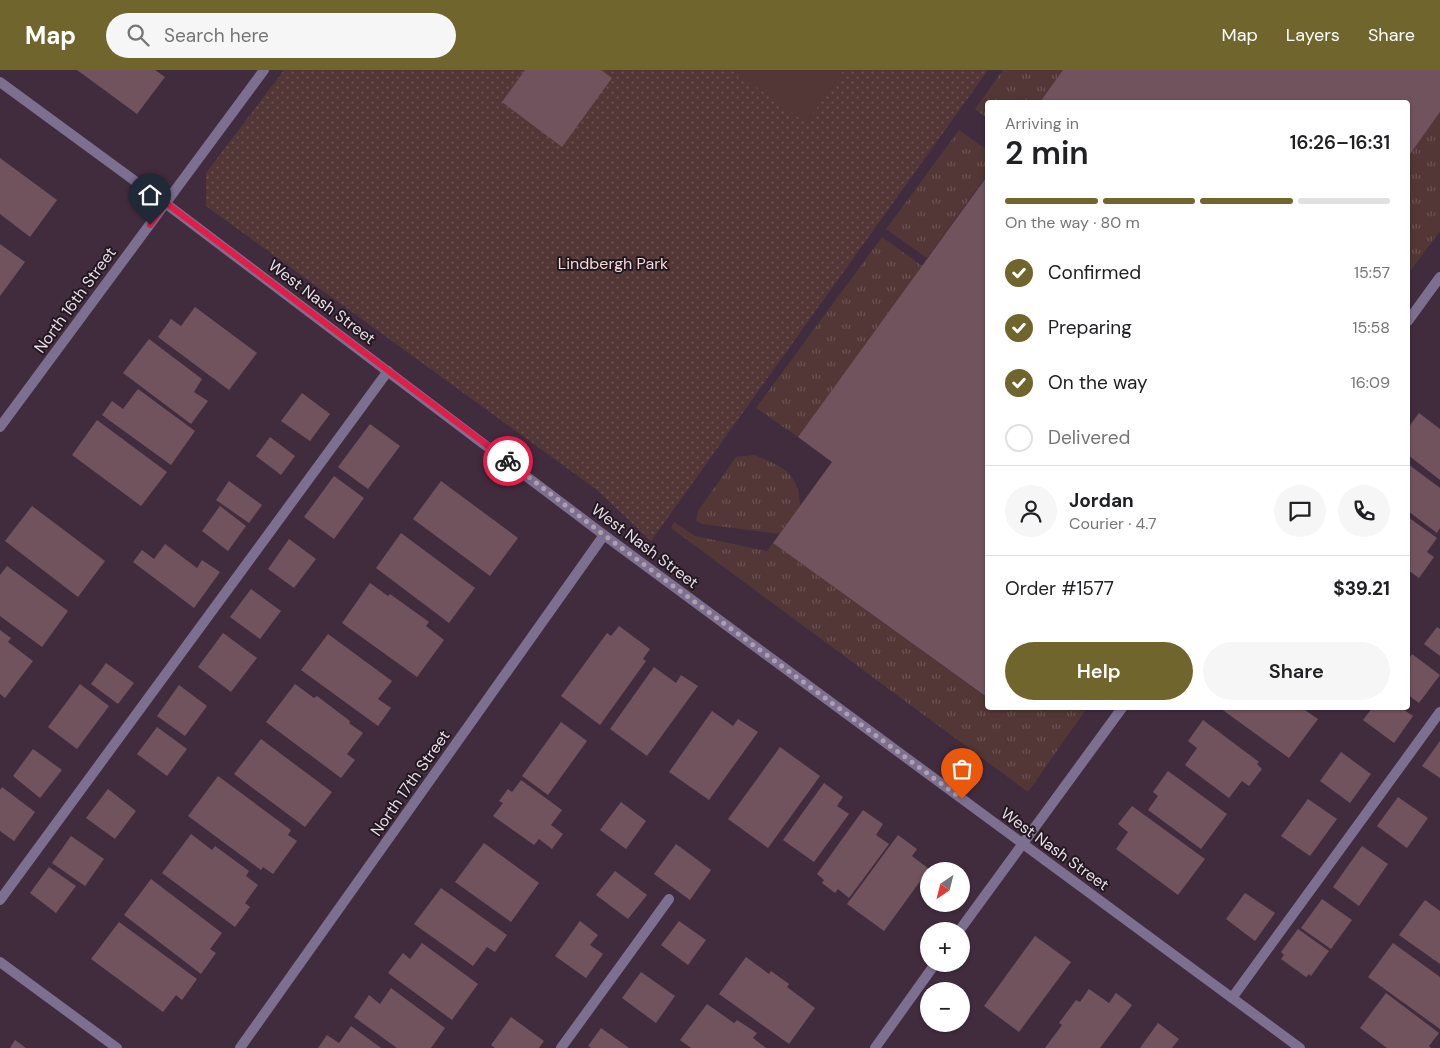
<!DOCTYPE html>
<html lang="en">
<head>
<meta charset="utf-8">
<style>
  body { margin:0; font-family:"DM Sans",sans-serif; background:#f6f6f6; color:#202124; height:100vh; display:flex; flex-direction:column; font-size:19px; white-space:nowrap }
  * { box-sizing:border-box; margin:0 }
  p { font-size:16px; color:#757577 }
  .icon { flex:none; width:28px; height:28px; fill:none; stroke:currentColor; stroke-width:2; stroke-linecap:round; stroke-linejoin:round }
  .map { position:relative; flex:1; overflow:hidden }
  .side { position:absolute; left:985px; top:30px; width:425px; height:610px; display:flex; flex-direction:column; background:#fff; border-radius:5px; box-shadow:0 1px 4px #0004 }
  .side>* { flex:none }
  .needle { width:32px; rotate:215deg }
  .controls { position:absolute; left:920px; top:792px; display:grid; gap:10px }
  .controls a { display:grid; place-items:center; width:50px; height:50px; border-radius:50%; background:#fff; box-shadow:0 1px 4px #0004; font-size:25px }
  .pin { position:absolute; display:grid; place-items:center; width:42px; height:42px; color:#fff; margin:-51px -21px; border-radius:50% 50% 50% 0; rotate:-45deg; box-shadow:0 0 5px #0007 }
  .pin .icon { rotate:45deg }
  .courier { position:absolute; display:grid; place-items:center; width:50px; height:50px; margin:-25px; border:4px solid #e11d48; border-radius:50%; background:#fff; color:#222; box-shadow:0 1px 6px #0007 }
  .summary em { font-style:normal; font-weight:600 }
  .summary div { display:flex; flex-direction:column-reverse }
  .summary { display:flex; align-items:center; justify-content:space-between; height:85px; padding:0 20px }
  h1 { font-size:32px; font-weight:600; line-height:38px }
  .bar { display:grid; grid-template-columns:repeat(4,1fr); gap:8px 5px; align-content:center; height:60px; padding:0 20px }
  .bar i { height:6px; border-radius:4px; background:#e0e0e0 }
  .bar .active { background:#6f652d }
  .bar p { grid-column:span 4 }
  .line { display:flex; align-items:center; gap:12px; padding:0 20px; border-top:1px solid #e0e0e0 }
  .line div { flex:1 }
  .round { display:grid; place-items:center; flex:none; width:52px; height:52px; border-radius:26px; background:#f6f6f6 }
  ol { padding:0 20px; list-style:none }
  li { display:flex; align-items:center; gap:15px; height:55px }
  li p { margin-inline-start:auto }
  li .icon { padding:5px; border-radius:50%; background:#6f652d; color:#fff; stroke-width:4 }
  li:last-child { color:#757577 }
  li i { width:28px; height:28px; border:2px solid #e0e0e0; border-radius:50% }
  .button { display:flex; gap:10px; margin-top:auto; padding:10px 20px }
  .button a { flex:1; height:58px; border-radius:30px; background:#6f652d; color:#fff; font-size:20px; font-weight:600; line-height:58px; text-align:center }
  .button a+a { background:#f6f6f6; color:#202124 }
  header { display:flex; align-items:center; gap:30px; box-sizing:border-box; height:70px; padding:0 25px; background:#6f652d; color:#fff }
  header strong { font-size:24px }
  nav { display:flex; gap:28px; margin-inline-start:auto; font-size:18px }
  .search { width:350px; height:45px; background:#f6f6f6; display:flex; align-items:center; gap:12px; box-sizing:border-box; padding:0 18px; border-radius:28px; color:#757577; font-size:19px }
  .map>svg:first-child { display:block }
  .grass { fill:url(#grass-tufts) }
  .park { fill:url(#park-dots) }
  .garden { fill:#523736 }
  .building { fill:#71535e }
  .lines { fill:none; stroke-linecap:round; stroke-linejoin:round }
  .lane { stroke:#7d6f8f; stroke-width:10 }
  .street { stroke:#7d6f8f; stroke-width:10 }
  .done { stroke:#af9eac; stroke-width:5; stroke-dasharray:0 9 }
  .route { stroke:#e11d48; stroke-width:6 }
  .labels { text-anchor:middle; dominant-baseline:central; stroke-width:4; stroke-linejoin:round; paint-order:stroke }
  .park-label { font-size:16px; fill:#f6d8d6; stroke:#221820 }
  .street-label { font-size:16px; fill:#eadce8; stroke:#221820 }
</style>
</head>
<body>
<header>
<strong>Map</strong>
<div class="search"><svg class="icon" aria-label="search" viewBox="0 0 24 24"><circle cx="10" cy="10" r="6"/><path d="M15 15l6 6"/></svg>Search here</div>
<nav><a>Map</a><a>Layers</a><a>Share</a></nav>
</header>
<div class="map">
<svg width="1440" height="978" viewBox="0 0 1440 978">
  <defs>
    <pattern id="grass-tufts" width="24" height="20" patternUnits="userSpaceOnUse" patternTransform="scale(1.25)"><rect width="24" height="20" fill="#523736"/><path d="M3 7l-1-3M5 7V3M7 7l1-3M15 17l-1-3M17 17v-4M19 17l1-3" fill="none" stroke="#6b5353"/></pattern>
    <pattern id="park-dots" width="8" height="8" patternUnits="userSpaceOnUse" patternTransform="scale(1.25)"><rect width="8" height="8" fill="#523736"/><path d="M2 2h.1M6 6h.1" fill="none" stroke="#6b5353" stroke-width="1.8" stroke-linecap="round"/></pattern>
  </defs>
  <rect width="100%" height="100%" fill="#412c3e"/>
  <!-- grass -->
  <g class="grass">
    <path d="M1003 0H1063L1040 32H988L987 48 975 39Z"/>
    <path d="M1440 42V161L1408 204V87Z"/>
    <path d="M959 60 987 80V105L927 188 886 159Z"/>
    <path d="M882 167 922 196 798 367 756 338Z"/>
    <path d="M755 385C782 397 799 402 800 436L779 464 702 454 696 451 698 441 736 387Z"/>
    <path d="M674 452 695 466 767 481 773 473 987 628 988 638H1087L1028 722 671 458Z"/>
  </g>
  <!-- park -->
  <path class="park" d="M284 0H988L651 471 597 420 206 136V103Z"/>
  <!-- garden -->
  <path class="garden" d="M733 0H844L806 53Z"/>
  <!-- building -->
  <g class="building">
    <path d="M77 0H155L165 7 137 44Z"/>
    <path d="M525 0H601L612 8 562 77 502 32Z"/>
    <path d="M1063 0H1440V42L1408 87V32H1040Z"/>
    <path d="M0 88 57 130 30 167 0 144Z"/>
    <path d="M988 105V628L773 473 832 392 798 367Z"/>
    <path d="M0 174 25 192 0 226Z"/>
    <path d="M195 237 257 283 229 320 158 267 171 249 181 256Z"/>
    <path d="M149 269 202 309 194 322 208 331 191 354 123 303Z"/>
    <path d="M138 319 195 361 171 395 102 345 112 331 123 339Z"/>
    <path d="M302 323 330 344 310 371 281 351Z"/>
    <path d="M1419 343 1440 359V410L1408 385V358Z"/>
    <path d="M97 350 167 402 141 436 72 385Z"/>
    <path d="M370 354 400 376 368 419 338 397Z"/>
    <path d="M270 367 295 386 281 405 256 386Z"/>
    <path d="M1408 394 1440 418V458L1437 463 1408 441Z"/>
    <path d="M334 406 364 428 334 469 304 447Z"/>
    <path d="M229 411 262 435 249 453 216 430Z"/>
    <path d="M441 411 518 468 490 506 413 449Z"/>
    <path d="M32 436 105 491 78 527 5 471Z"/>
    <path d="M220 436 246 456 228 481 202 461Z"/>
    <path d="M1408 447 1437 468 1427 482 1434 487 1419 508 1408 500Z"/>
    <path d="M401 463 475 518 449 553 376 498Z"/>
    <path d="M289 469 316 489 294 518 268 499Z"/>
    <path d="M165 474 197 498 202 490 220 502 194 538 133 492 142 480 154 489Z"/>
    <path d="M7 496 68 541 42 577 0 546V505Z"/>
    <path d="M370 513 388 526 390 524 429 552 426 556 444 570 417 607 342 553Z"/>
    <path d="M251 519 281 541 260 569 230 547Z"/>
    <path d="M619 556 650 579 643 589 646 591 600 655 561 626 607 563 611 566Z"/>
    <path d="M1437 557 1440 559V586L1424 574Z"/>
    <path d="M0 560 11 568 8 572 33 591 5 628 0 624Z"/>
    <path d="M223 563 257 588 231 622 198 597Z"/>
    <path d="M328 564 392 611 378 629 391 638 378 656 301 600Z"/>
    <path d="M1412 584 1440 605 1419 633 1408 625V590Z"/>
    <path d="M106 593 134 613 118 634 91 614Z"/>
    <path d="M654 597 676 613 681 605 698 616 647 686 610 659Z"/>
    <path d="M80 614 109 636 77 679 48 657Z"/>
    <path d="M295 614 314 628 317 626 350 651 349 653 363 663 347 684 355 690 341 708 266 652Z"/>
    <path d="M179 615 207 636 185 666 157 646Z"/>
    <path d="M1220 638H1302L1318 649 1289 688Z"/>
    <path d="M1372 638H1401L1413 646 1394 673 1363 650Z"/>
    <path d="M712 641 733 656 738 649 758 662 709 730 669 702Z"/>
    <path d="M1203 650 1259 692 1257 694 1262 699 1249 716 1242 711 1229 728 1185 695 1197 678 1188 671Z"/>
    <path d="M561 652 587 671 548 725 522 706Z"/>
    <path d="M157 657 187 679 167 706 137 684Z"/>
    <path d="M261 669 332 722 305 757 234 704Z"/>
    <path d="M1440 671V708L1422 696Z"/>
    <path d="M780 677 820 706 768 778 728 749Z"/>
    <path d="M33 679 62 700 40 728 13 706Z"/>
    <path d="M1341 682 1371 704 1350 733 1320 711Z"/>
    <path d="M1168 701 1227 744 1201 779 1148 740 1158 726 1153 722Z"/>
    <path d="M218 706 291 760 288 765 297 771 273 804 263 797 261 800 188 746Z"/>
    <path d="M521 710 562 740 551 755 563 764 552 779 539 769 534 775 493 746 503 733 499 731 508 719 512 722Z"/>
    <path d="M824 713 843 727 837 736 849 744 814 792 783 770Z"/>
    <path d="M2 717 35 742 14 771 0 761V720Z"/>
    <path d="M108 719 136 741 115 769 86 748Z"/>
    <path d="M1398 727 1428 748 1407 778 1377 756Z"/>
    <path d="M1308 729 1337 749 1310 786 1281 766Z"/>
    <path d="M621 732 646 751 626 779 600 760Z"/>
    <path d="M1132 736 1205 789 1178 825 1116 779 1128 762 1118 754Z"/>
    <path d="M863 740 883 754 876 765 889 774 849 828 838 819 835 823 822 813 824 810 817 804Z"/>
    <path d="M191 764 212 780 215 776 249 801 246 806 258 815 245 833 250 837 235 857 162 803Z"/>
    <path d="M898 765 917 779 912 786 929 799 884 861 847 834Z"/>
    <path d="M71 766 104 789 85 816 52 793Z"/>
    <path d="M484 773 539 813 511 852 455 812Z"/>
    <path d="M676 774 711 800 690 830 654 804Z"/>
    <path d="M1362 776 1388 794 1359 836 1333 817Z"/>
    <path d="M49 797 76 816 56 843 30 823Z"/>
    <path d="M615 801 647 825 628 849 596 825Z"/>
    <path d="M151 809 222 863 210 879 216 883 201 904 124 845Z"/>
    <path d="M441 818 507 865 495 882 487 877 473 896 414 854Z"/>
    <path d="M1245 823 1275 843 1255 871 1226 849Z"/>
    <path d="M1322 829 1352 850 1331 879 1301 858Z"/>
    <path d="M1425 830 1440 841V894L1399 865Z"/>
    <path d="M580 851 598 865 590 875 603 884 586 908 555 886Z"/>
    <path d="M679 851 706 870 688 895 661 875Z"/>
    <path d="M119 852 197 909 182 930 176 925 163 942 91 889Z"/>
    <path d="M1298 859 1329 881 1311 906 1309 904 1306 907 1281 889 1284 885 1281 882Z"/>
    <path d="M1035 866 1071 892 1019 962 984 936Z"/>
    <path d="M422 873 478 914 452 950 388 903 403 883 410 889Z"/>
    <path d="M1393 873 1440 907V959L1368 907Z"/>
    <path d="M746 887 769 904 771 901 789 914 787 917 815 938 789 974 719 924Z"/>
    <path d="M641 902 675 926 656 953 622 928Z"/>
    <path d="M391 918 445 958 431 978H397L354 947 369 925 380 934Z"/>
    <path d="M1089 919 1109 933 1116 923 1132 935 1100 978H1045L1062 955 1059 953 1076 930 1080 932Z"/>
    <path d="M1386 923 1439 963 1429 976 1431 978H1387L1360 958Z"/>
    <path d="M707 934 734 953 737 950 757 963 753 968 766 978H691L680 970Z"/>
    <path d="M511 947 544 971 539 978H495L491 975Z"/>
    <path d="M1158 953 1179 969 1172 978H1140Z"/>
    <path d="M351 956 381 978H318L327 965 339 973Z"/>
    <path d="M601 958 629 978H591L588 976Z"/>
    <path d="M15 970 26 978H10Z"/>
  </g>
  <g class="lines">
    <!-- lane -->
    <g class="lane">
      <path d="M0 830 388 301"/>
      <path d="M1232 928 1440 642"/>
      <path d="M561 978 669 829"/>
    </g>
    <!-- street -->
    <g class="street">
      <path d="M0 12 165 133 604 465 1300 978"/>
      <path d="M1408 251 1440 207"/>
      <path d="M0 357 264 0"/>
      <path d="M959 861 1122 638"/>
      <path d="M0 892 117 978"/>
      <path d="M240 978 604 465"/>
      <path d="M875 978 935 894"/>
    </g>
  </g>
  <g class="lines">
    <!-- done -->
    <path class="done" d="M508 391 604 465 962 729"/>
    <!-- route -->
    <path class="route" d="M150 155 166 133 508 391"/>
  </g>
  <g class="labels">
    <!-- park labels -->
    <g class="park-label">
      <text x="613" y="193">Lindbergh Park</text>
    </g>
    <!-- street labels -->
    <g class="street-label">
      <text transform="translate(75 230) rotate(-54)">North 16th Street</text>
      <text transform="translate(322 232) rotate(37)">West Nash Street</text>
      <text transform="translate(645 476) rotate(37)">West Nash Street</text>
      <text transform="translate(410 713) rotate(-55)">North 17th Street</text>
      <text transform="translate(1055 779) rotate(36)">West Nash Street</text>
    </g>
  </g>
</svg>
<div class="controls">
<a><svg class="needle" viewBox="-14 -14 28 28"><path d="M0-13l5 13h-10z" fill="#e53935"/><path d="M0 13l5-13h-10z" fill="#757577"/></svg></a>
<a>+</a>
<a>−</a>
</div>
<div class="pin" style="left:962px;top:729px;background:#ea580c"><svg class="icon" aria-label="bag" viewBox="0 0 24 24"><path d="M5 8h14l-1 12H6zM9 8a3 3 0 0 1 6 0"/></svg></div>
<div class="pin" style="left:150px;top:155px;background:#1f2937"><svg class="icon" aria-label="home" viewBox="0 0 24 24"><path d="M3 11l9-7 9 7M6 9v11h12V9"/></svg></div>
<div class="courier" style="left:508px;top:391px"><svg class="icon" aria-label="bike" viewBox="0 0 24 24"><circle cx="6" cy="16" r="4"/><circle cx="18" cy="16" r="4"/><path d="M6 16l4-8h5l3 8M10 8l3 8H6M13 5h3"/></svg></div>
<section class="side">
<div class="summary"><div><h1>2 min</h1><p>Arriving in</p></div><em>16:26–16:31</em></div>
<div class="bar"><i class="active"></i><i class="active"></i><i class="active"></i><i></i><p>On the way · 80 m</p></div>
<ol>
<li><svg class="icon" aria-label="check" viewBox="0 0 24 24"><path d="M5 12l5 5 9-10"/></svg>Confirmed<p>15:57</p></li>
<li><svg class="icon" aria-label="check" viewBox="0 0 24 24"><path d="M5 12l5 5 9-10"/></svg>Preparing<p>15:58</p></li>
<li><svg class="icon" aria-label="check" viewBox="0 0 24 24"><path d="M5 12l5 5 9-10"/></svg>On the way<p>16:09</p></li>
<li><i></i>Delivered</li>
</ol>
<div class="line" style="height:90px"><a class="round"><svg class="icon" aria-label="person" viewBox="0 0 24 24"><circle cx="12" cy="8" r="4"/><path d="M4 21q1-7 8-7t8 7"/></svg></a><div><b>Jordan</b><p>Courier · 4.7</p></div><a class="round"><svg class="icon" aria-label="chat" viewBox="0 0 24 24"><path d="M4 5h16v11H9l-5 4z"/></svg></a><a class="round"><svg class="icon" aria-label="phone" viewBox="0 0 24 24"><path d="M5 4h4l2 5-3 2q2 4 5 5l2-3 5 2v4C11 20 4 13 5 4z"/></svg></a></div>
<div class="line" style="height:65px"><div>Order #1577</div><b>$39.21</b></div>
<div class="button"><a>Help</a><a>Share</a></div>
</section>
</div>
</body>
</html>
